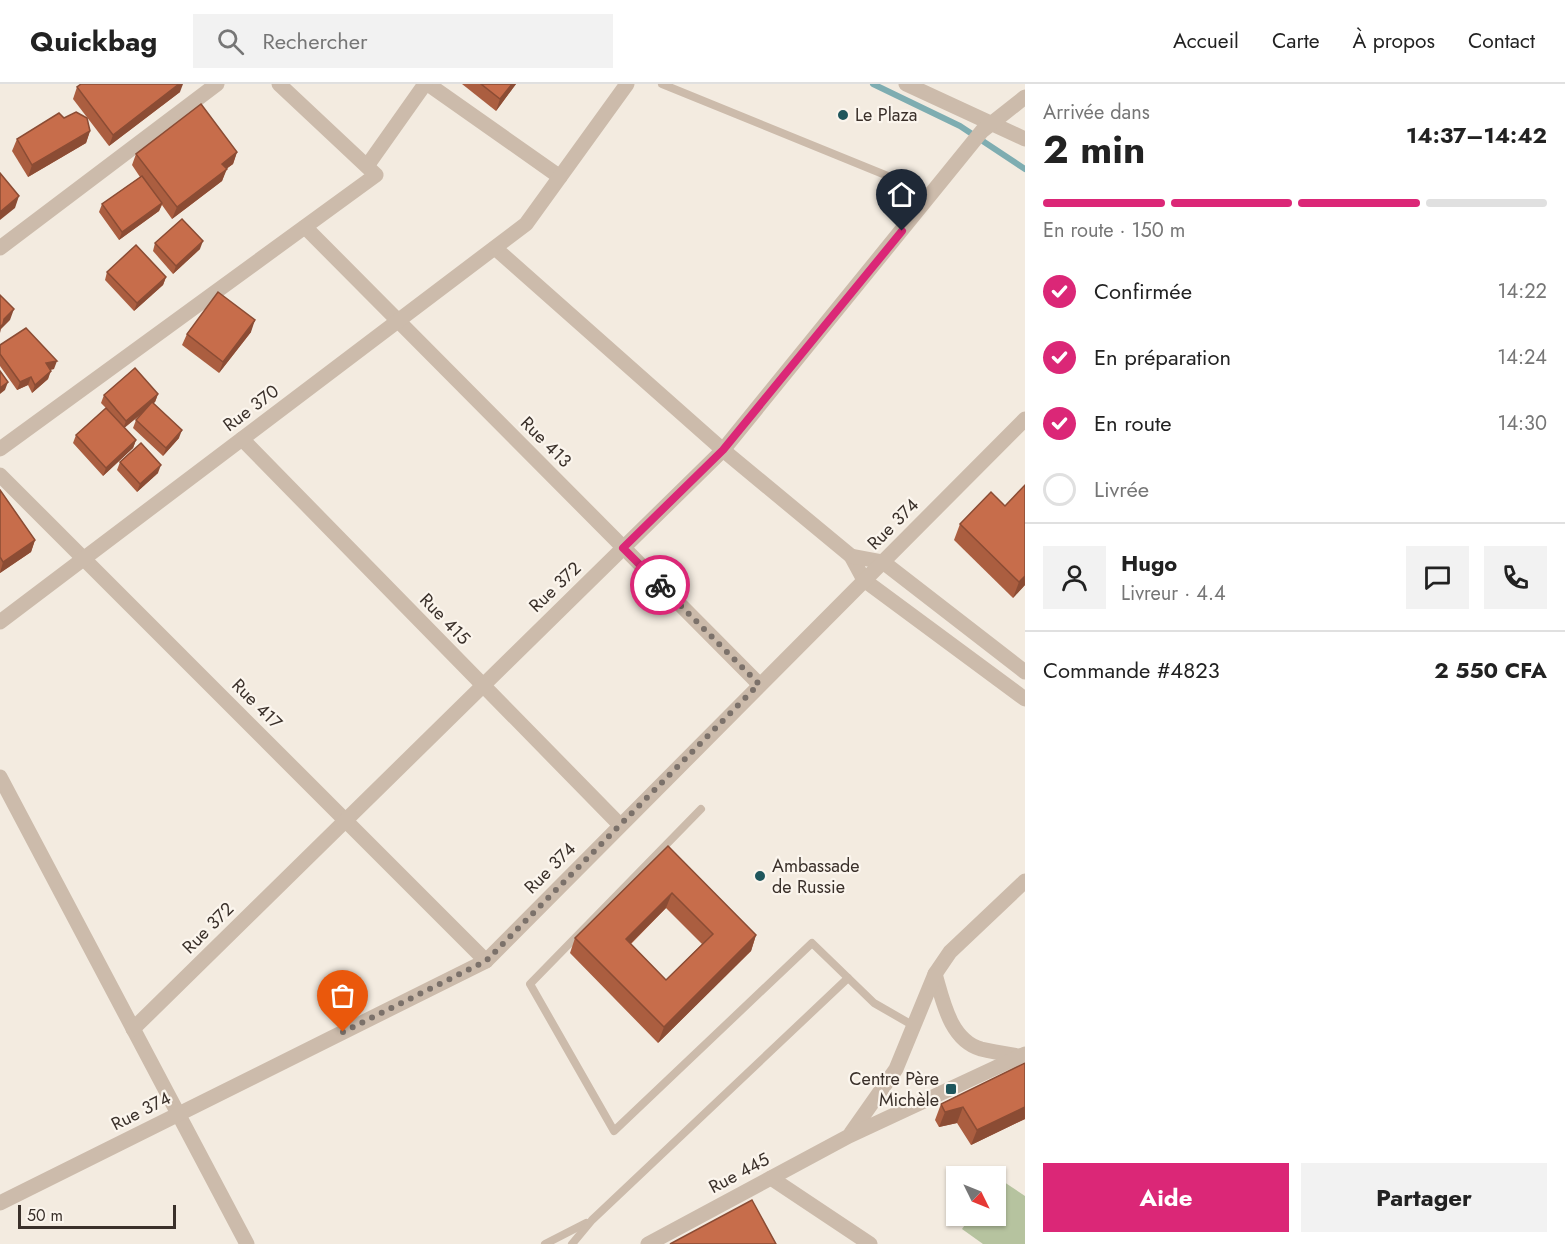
<!DOCTYPE html>
<html lang="fr">
<head>
<meta charset="utf-8">
<style>
  body { margin:0; font-family:Jost,sans-serif; background:#f2f2f2; color:#222; height:100vh; display:flex; flex-direction:column; font-size:22px; white-space:nowrap }
  * { box-sizing:border-box; margin:0 }
  p { font-size:20px; color:#767676 }
  .icon { flex:none; width:33px; height:33px; fill:none; stroke:currentColor; stroke-width:2; stroke-linecap:round; stroke-linejoin:round }
  .map { position:relative; flex:1; overflow:hidden }
  .panel { display:flex; flex-direction:column; background:#fff; width:540px }
  .panel>* { flex:none }
  .needle { width:39px; rotate:133deg }
  .fabs { position:absolute; left:946px; top:1082px; display:grid; gap:12px }
  .fabs a { display:grid; place-items:center; width:60px; height:60px; border-radius:0px; background:#fff; box-shadow:0 2px 4px #0004; font-size:30px }
  .scale { position:absolute; left:18px; bottom:15px; width:158px; box-sizing:border-box; padding-left:6px; border:3px solid #3a302a; border-top:0; font-size:16px; line-height:21px; white-space:nowrap; color:#3a302a; -webkit-text-stroke:4px #fbf5ed; paint-order:stroke }
  .pin { position:absolute; display:grid; place-items:center; width:51px; height:51px; color:#fff; margin:-62px -26px; border-radius:50% 50% 50% 0; rotate:-45deg; box-shadow:0 0 6px #0007 }
  .pin .icon { rotate:45deg }
  .courier { position:absolute; display:grid; place-items:center; width:60px; height:60px; margin:-30px; border:4px solid #db2777; border-radius:50%; background:#fff; color:#222; box-shadow:0 2px 8px #0007 }
  .summary em { font-style:normal; font-weight:700 }
  .summary div { display:flex; flex-direction:column-reverse }
  .summary { display:flex; align-items:center; justify-content:space-between; height:102px; padding:0 18px }
  h1 { font-size:39px; font-weight:700; line-height:45px }
  .bar { display:grid; grid-template-columns:repeat(4,1fr); gap:9px 6px; align-content:center; height:72px; padding:0 18px }
  .bar i { height:8px; border-radius:4px; background:#e0e0e0 }
  .bar .active { background:#db2777 }
  .bar p { grid-column:span 4 }
  .line { display:flex; align-items:center; gap:15px; padding:0 18px; border-top:2px solid #e0e0e0 }
  .line div { flex:1 }
  .round { display:grid; place-items:center; flex:none; width:63px; height:63px; border-radius:0px; background:#f2f2f2 }
  ol { padding:0 18px; list-style:none }
  li { display:flex; align-items:center; gap:18px; height:66px }
  li p { margin-inline-start:auto }
  li .icon { padding:6px; border-radius:50%; background:#db2777; color:#fff; stroke-width:4 }
  li:last-child { color:#767676 }
  li i { width:33px; height:33px; border:3px solid #e0e0e0; border-radius:50% }
  .cta { display:flex; gap:12px; margin-top:auto; padding:12px 18px }
  .cta a { flex:1; height:69px; border-radius:0px; background:#db2777; color:#fff; font-size:24px; font-weight:700; line-height:69px; text-align:center }
  .cta a+a { background:#f2f2f2; color:#222 }
  header { display:flex; align-items:center; gap:36px; box-sizing:border-box; height:84px; padding:0 30px; background:#fff; border-bottom:2px solid #e0e0e0 }
  header strong { font-size:28px }
  nav { display:flex; gap:33px; margin-inline-start:auto; font-size:21px }
  .search { width:420px; height:54px; background:#f2f2f2; display:flex; align-items:center; gap:15px; box-sizing:border-box; padding:0 21px; border-radius:0px; color:#767676; font-size:22px }
  main { display:flex; flex:1; min-height:0 }
  .map>svg:first-child { display:block }
  .green { fill:#b6c39f }
  .lines { fill:none; stroke-linecap:round; stroke-linejoin:round }
  .stream { stroke:#7eadb1; stroke-width:6 }
  .service { stroke:#ccbbab; stroke-width:8 }
  .minor { stroke:#ccbbab; stroke-width:15 }
  .tertiary { stroke:#ccbbab; stroke-width:15 }
  .wall { fill:#ab5e40; fill-rule:evenodd }
  .shaded-wall { fill:#8b4c34 }
  .building { fill:#c76d4b; stroke:#8b4c34; stroke-width:1.5; fill-rule:evenodd }
  .done { stroke:#7b716a; stroke-width:6; stroke-dasharray:0 10.8 }
  .route { stroke:#db2777; stroke-width:8 }
  .poi-dot { fill:#1f565c; stroke:#fbf5ed; stroke-width:2 }
  .labels { text-anchor:middle; dominant-baseline:central; stroke-width:4.5; stroke-linejoin:round; paint-order:stroke }
  .poi-label { font-size:18px; fill:#3a302a; stroke:#fbf5ed; text-anchor:start }
  .street-label { font-size:18px; fill:#3a302a; stroke:#fbf5ed }
</style>
</head>
<body>
<header>
<strong>Quickbag</strong>
<div class="search"><svg class="icon" aria-label="search" viewBox="0 0 24 24"><circle cx="10" cy="10" r="6"/><path d="M15 15l6 6"/></svg>Rechercher</div>
<nav><a>Accueil</a><a>Carte</a><a>À propos</a><a>Contact</a></nav>
</header>
<main>
<div class="map">
<svg width="1025" height="1160" viewBox="0 0 1025 1160">
  <rect width="100%" height="100%" fill="#f3ebe0"/>
  <!-- green -->
  <path class="green" d="M998 1094 1025 1112V1160H983L962 1145 972 1131H996V1097Z"/>
  <g class="lines">
    <!-- stream -->
    <path class="stream" d="M873 0 960 42 1025 85"/>
    <!-- service -->
    <g class="service">
      <path d="M662 0 932 110"/>
      <path d="M701 725 530 900 614 1047 812 859 874 919 914 942"/>
      <path d="M545 1160 586 1139"/>
      <path d="M572 1160 592 1136 848 894"/>
    </g>
    <!-- minor -->
    <g class="minor">
      <path d="M428 0 560 93"/>
      <path d="M906 0 1025 55"/>
      <path d="M367 82 425 0"/>
      <path d="M305 143 759 600"/>
      <path d="M0 164 217 0"/>
      <path d="M495 164 723 366 851 472 864 496 1025 615"/>
      <path d="M242 355 620 741"/>
      <path d="M0 365 376 91 279 0"/>
      <path d="M0 391 486 877"/>
      <path d="M851 472 883 478 1025 588"/>
      <path d="M0 538 526 140 627 0"/>
      <path d="M0 693 247 1160"/>
      <path d="M133 945 723 366 982 47 1025 13"/>
      <path d="M771 1094 870 1160"/>
      <path d="M0 1119 486 877 1025 335"/>
    </g>
    <!-- tertiary -->
    <g class="tertiary">
      <path d="M935 890C943 917 950 956 981 965 994 968 1007 970 1019 972"/>
      <path d="M851 1049 896 985 935 890 950 868 1025 797"/>
      <path d="M648 1160 849 1052 1025 970"/>
    </g>
  </g>
  <!-- wall -->
  <g class="wall">
    <path d="M462 0H516L496 27Z"/>
    <path d="M77 3 180 8 109 62 73 15Z"/>
    <path d="M64 34 90 47 86 59 28 93 12 67 17 55Z"/>
    <path d="M237 68 233 80 226 85 222 97 172 135 162 121 159 127 119 156 99 128 102 120 140 93 132 81 136 70Z"/>
    <path d="M155 159 200 165 173 190 153 167Z"/>
    <path d="M107 188 166 193 163 201 134 227 105 196Z"/>
    <path d="M251 248 219 289 182 261 187 250Z"/>
    <path d="M0 261 54 285 50 286 48 295 32 309 28 301 17 306 0 282Z"/>
    <path d="M158 310 155 318 153 319 179 354 163 372 133 344 136 336 144 328 124 344 136 356 133 364 103 392 73 359 76 351 106 324 101 319 104 311Z"/>
    <path d="M120 378 158 389 137 408 117 386Z"/>
    <path d="M0 406 35 456 31 468 0 489Z"/>
    <path d="M1005 422 1025 501 1013 514 954 456 960 440Z"/>
    <path d="M668 762 756 851 751 867 658 959 570 869 575 854ZM666 824 702 860 666 896 631 860Z"/>
    <path d="M1025 979V1035L971 1061 957 1039 939 1043 935 1036 941 1020Z"/>
  </g>
  <!-- shaded-wall -->
  <g class="shaded-wall">
    <path d="M179 0H183L180 8 109 62 113 51Z"/>
    <path d="M512 0H516L496 27 500 15Z"/>
    <path d="M90 47 86 59 28 93 32 81Z"/>
    <path d="M237 68 233 80 218 91 222 80Z"/>
    <path d="M227 85 222 97 172 135 177 123Z"/>
    <path d="M19 112 15 124 0 136V128Z"/>
    <path d="M162 119 159 127 119 156 122 148Z"/>
    <path d="M203 157 200 165 173 190 176 182Z"/>
    <path d="M166 193 163 201 134 227 137 219Z"/>
    <path d="M14 225 10 236 1 245 0 249V243L4 235Z"/>
    <path d="M255 236 251 248 219 289 223 278Z"/>
    <path d="M57 277 54 285 43 287 46 279Z"/>
    <path d="M51 287 48 295 32 309 35 301Z"/>
    <path d="M31 293 28 301 17 306 20 298Z"/>
    <path d="M8 298 5 306 0 310V304Z"/>
    <path d="M158 310 155 318 123 345 126 337Z"/>
    <path d="M182 346 179 354 163 372 166 364Z"/>
    <path d="M136 356 133 364 103 392 106 384Z"/>
    <path d="M161 381 158 389 137 408 140 400Z"/>
    <path d="M35 456 31 468 0 489 3 478Z"/>
    <path d="M1025 492V501L1013 514 1019 498Z"/>
    <path d="M672 809 666 824 620 870 626 855Z"/>
    <path d="M756 851 751 867 658 959 664 943Z"/>
    <path d="M963 1023 957 1039 939 1043 945 1028Z"/>
    <path d="M1025 1023V1035L971 1061 977 1046Z"/>
  </g>
  <!-- building -->
  <g class="building">
    <path d="M81 0H179L113 51 77 3Z"/>
    <path d="M481 0H512L500 15Z"/>
    <path d="M201 20 237 68 222 80 227 85 177 123 136 70Z"/>
    <path d="M76 28 87 34 90 47 32 81 17 55 59 29 64 34Z"/>
    <path d="M0 89 19 112 0 128Z"/>
    <path d="M142 92 162 119 122 148 102 120Z"/>
    <path d="M182 135 203 157 176 182 155 159Z"/>
    <path d="M136 161 166 193 137 219 107 188Z"/>
    <path d="M218 208 255 236 223 278 187 250Z"/>
    <path d="M0 211 14 225 4 235 3 240 0 243Z"/>
    <path d="M26 244 57 277 46 279 51 287 35 301 31 293 20 298 0 270V261Z"/>
    <path d="M135 284 158 310 126 337 104 311Z"/>
    <path d="M0 287 8 298 0 304Z"/>
    <path d="M152 318 182 346 166 364 136 336Z"/>
    <path d="M106 324 136 356 106 384 76 351Z"/>
    <path d="M141 359 161 381 140 400 120 378Z"/>
    <path d="M1025 401V492L1019 498 960 440 991 408 1005 422Z"/>
    <path d="M0 406 35 456 3 478 0 473Z"/>
    <path d="M668 762 756 851 664 943 575 854ZM672 809 713 850 666 896 626 855Z"/>
    <path d="M1025 979V1023L977 1046 963 1023 945 1028 941 1020Z"/>
    <path d="M752 1116 776 1160H670Z"/>
  </g>
  <g class="lines">
    <!-- done -->
    <path class="done" d="M343 948 486 877 759 600 660 501"/>
    <!-- route -->
    <path class="route" d="M660 501 623 464 723 366 902 147"/>
  </g>
  <!-- markers -->
  <g class="poi-dot">
    <circle cx="843" cy="31" r="6"/>
    <circle cx="760" cy="792" r="6"/>
    <rect x="945" y="999" width="12" height="12" rx="3"/>
  </g>
  <g class="labels">
    <!-- poi labels -->
    <g class="poi-label">
      <text x="855" y="31">Le Plaza</text>
      <text x="772" y="782">Ambassade<tspan x="772" dy="21">de Russie</tspan></text>
      <text x="939" y="995" text-anchor="end">Centre Père<tspan x="939" dy="21">Michèle</tspan></text>
    </g>
    <!-- street labels -->
    <g class="street-label">
      <text transform="translate(251 324) rotate(-37)">Rue 370</text>
      <text transform="translate(546 358) rotate(45)">Rue 413</text>
      <text transform="translate(893 440) rotate(-45)">Rue 374</text>
      <text transform="translate(555 503) rotate(-44)">Rue 372</text>
      <text transform="translate(445 535) rotate(46)">Rue 415</text>
      <text transform="translate(257 620) rotate(45)">Rue 417</text>
      <text transform="translate(550 784) rotate(-45)">Rue 374</text>
      <text transform="translate(208 844) rotate(-45)">Rue 372</text>
      <text transform="translate(141 1027) rotate(-27)">Rue 374</text>
      <text transform="translate(739 1089) rotate(-28)">Rue 445</text>
    </g>
  </g>
</svg>
<div class="fabs">
<a><svg class="needle" viewBox="-14 -14 28 28"><path d="M0-13l5 13h-10z" fill="#e53935"/><path d="M0 13l5-13h-10z" fill="#767676"/></svg></a>
</div>
<div class="scale">50 m</div>
<div class="pin" style="left:343px;top:948px;background:#ea580c"><svg class="icon" aria-label="bag" viewBox="0 0 24 24"><path d="M5 8h14l-1 12H6zM9 8a3 3 0 0 1 6 0"/></svg></div>
<div class="pin" style="left:902px;top:147px;background:#1f2937"><svg class="icon" aria-label="home" viewBox="0 0 24 24"><path d="M3 11l9-7 9 7M6 9v11h12V9"/></svg></div>
<div class="courier" style="left:660px;top:501px"><svg class="icon" aria-label="bike" viewBox="0 0 24 24"><circle cx="6" cy="16" r="4"/><circle cx="18" cy="16" r="4"/><path d="M6 16l4-8h5l3 8M10 8l3 8H6M13 5h3"/></svg></div>
</div>
<section class="panel">
<div class="summary"><div><h1>2 min</h1><p>Arrivée dans</p></div><em>14:37–14:42</em></div>
<div class="bar"><i class="active"></i><i class="active"></i><i class="active"></i><i></i><p>En route · 150 m</p></div>
<ol>
<li><svg class="icon" aria-label="check" viewBox="0 0 24 24"><path d="M5 12l5 5 9-10"/></svg>Confirmée<p>14:22</p></li>
<li><svg class="icon" aria-label="check" viewBox="0 0 24 24"><path d="M5 12l5 5 9-10"/></svg>En préparation<p>14:24</p></li>
<li><svg class="icon" aria-label="check" viewBox="0 0 24 24"><path d="M5 12l5 5 9-10"/></svg>En route<p>14:30</p></li>
<li><i></i>Livrée</li>
</ol>
<div class="line" style="height:108px"><a class="round"><svg class="icon" aria-label="person" viewBox="0 0 24 24"><circle cx="12" cy="8" r="4"/><path d="M4 21q1-7 8-7t8 7"/></svg></a><div><b>Hugo</b><p>Livreur · 4.4</p></div><a class="round"><svg class="icon" aria-label="chat" viewBox="0 0 24 24"><path d="M4 5h16v11H9l-5 4z"/></svg></a><a class="round"><svg class="icon" aria-label="phone" viewBox="0 0 24 24"><path d="M5 4h4l2 5-3 2q2 4 5 5l2-3 5 2v4C11 20 4 13 5 4z"/></svg></a></div>
<div class="line" style="height:78px"><div>Commande #4823</div><b>2 550 CFA</b></div>
<div class="cta"><a>Aide</a><a>Partager</a></div>
</section>
</main>
</body>
</html>
